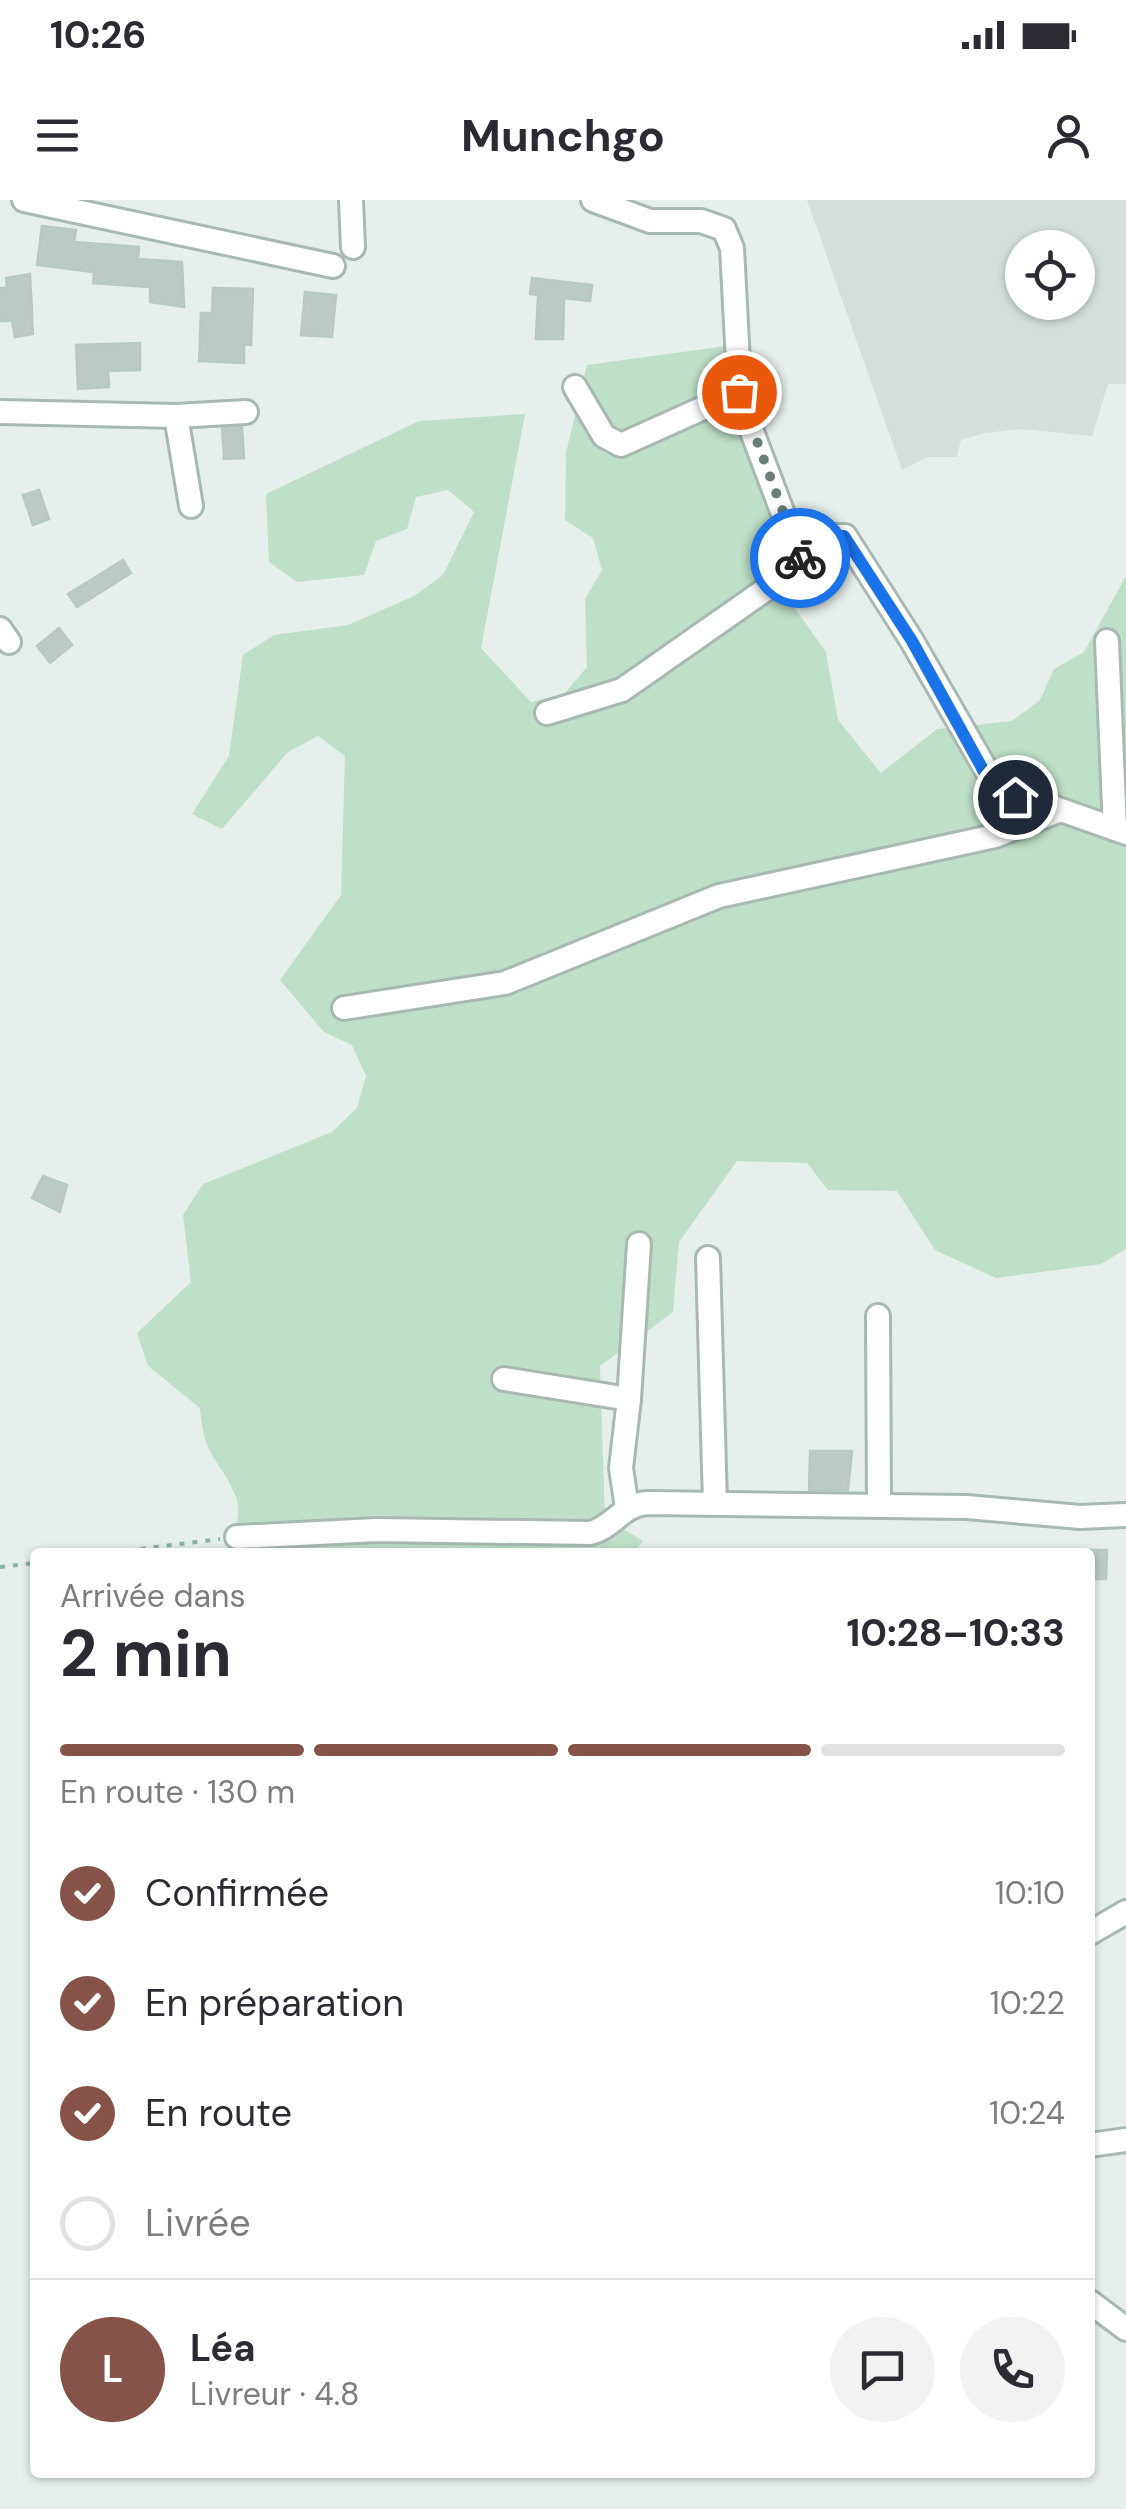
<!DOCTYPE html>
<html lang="fr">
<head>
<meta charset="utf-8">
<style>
  body { margin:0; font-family:"DM Sans",sans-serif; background:#f2f2f3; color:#2b2b33; height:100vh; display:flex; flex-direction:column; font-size:38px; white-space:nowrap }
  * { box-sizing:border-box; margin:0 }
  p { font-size:32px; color:#7c7c81 }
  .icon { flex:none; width:55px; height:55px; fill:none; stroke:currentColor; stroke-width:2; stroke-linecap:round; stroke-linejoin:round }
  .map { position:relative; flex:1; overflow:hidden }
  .drawer { position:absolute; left:30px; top:1348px; width:1065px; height:930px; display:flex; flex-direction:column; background:#fff; border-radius:10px; box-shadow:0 2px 8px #0004 }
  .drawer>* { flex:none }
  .buttons { position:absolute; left:1005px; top:30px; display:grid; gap:20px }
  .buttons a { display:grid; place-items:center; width:90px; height:90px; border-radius:50%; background:#fff; box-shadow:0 2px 8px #0004; font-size:50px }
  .pin { position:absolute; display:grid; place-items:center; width:85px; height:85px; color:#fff; margin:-42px; border:5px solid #fff; border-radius:50%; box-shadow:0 2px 10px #0007 }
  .courier { position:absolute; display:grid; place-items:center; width:100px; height:100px; margin:-50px; border:8px solid #1a73e8; border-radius:50%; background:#fff; color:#222; box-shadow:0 2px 12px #0007 }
  .overview em { font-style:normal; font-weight:700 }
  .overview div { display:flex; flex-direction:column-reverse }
  .overview { display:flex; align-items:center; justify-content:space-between; height:170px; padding:0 30px }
  h1 { font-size:65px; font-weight:700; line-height:75px }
  .bar { display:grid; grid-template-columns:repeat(4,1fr); gap:15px 10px; align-content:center; height:120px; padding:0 30px }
  .bar i { height:12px; border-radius:8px; background:#e1e1e2 }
  .bar .on { background:#855347 }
  .bar p { grid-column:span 4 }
  .line { display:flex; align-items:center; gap:25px; padding:0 30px; border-top:2px solid #e1e1e2 }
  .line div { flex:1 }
  .round { display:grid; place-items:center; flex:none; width:105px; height:105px; border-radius:52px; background:#f2f2f3 }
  ol { padding:0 30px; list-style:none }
  li { display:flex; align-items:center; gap:30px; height:110px }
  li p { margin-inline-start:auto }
  li .icon { padding:10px; border-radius:50%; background:#855347; color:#fff; stroke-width:4 }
  li:last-child { color:#7c7c81 }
  li i { width:55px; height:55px; border:5px solid #e1e1e2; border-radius:50% }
  .status { display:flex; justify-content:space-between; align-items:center; height:70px; padding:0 50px; background:#fff; direction:ltr }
  .status svg { height:28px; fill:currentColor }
  header { display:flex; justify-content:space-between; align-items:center; height:130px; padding:0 30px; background:#fff; font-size:45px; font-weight:700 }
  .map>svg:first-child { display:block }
  .built { fill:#d4dfda; fill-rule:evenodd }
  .green { fill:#bfe0c8 }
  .building { fill:#bbcac4; stroke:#b8c9c2; stroke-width:2.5 }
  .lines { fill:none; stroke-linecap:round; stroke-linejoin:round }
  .minor-casing { stroke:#a8b8b2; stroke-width:28 }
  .path { stroke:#86b3a5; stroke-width:4; stroke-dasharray:5 8; stroke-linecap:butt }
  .minor { stroke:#fff; stroke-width:22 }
  .done { stroke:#687f78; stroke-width:10; stroke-dasharray:0 18 }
  .route { stroke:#1a73e8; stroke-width:12 }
</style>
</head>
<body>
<div class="status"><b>10:26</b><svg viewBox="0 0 49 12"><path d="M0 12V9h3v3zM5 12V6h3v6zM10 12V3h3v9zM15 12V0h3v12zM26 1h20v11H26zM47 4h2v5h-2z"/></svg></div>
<header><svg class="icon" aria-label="menu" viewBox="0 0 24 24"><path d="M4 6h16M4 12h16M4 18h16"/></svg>Munchgo<svg class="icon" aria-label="person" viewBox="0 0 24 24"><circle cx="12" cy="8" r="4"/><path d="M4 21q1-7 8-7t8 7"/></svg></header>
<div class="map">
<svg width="1126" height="2309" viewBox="0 0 1126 2309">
  <rect width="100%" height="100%" fill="#e6efeb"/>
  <!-- built -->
  <path class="built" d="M807 0H1126V184H1108L1092 236 1022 229 985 233 961 240 957 257H928L902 270ZM1022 48H1078V102H1022Z"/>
  <!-- green -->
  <path class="green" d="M748 143 729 212 797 327 786 396 826 452 838 520 881 573 937 529 1012 521 1040 500 1054 469 1084 452 1126 376V1049L1101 1064 996 1078 935 1050 897 991 828 990 807 963 737 961 679 1042 673 1112 600 1166 605 1318 643 1341 634 1352H241C230 1330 243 1315 236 1297 220 1257 204 1260 200 1208L148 1166 137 1133 191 1082 183 1015 203 984 332 932 357 908 366 876 352 845 324 832 280 780 341 695 345 556 318 536 288 552 222 629 192 614 229 556 243 455 274 435 348 425 414 396 443 375 474 312 448 290 416 297 407 329 376 341 364 375 297 382 269 362 266 294 419 221 525 214 481 448 531 502 564 494 587 467 585 399 602 370 593 338 565 320 566 253 587 165Z"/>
  <!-- building -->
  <g class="building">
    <path d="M42 26 76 30 74 42 139 47 138 59 182 62 184 107 150 102V87L93 83 94 72 37 65Z"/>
    <path d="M30 74 33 134 15 137 12 121H0V88H7L6 78Z"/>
    <path d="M532 78 592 85 590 101 564 98 563 139H536L538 95 530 94Z"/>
    <path d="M213 88 253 89 251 145 244 144V163L199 161 201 113H212Z"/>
    <path d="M305 92 336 95 332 137 301 135Z"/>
    <path d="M140 143V170L108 171 109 187 78 189 76 145Z"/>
    <path d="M242 227 244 258 224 259 222 228Z"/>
    <path d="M39 290 49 319 33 325 23 295Z"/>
    <path d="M123 360 131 373 77 407 68 394Z"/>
    <path d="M59 428 72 445 50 463 37 446Z"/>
    <path d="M43 976 67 985 60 1012 32 998Z"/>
    <path d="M810 1251H852L848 1290H809Z"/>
    <path d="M1090 1350H1107L1106 1379H1090Z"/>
  </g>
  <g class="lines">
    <!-- minor casing -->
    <g class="minor-casing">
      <g id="minor">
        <path d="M24 0 333 66"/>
        <path d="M351 0 353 47"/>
        <path d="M593 0 650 21H701L724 29 732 48 740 200 802 364 828 336H845L912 441 996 587 1126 633"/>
        <path d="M575 187 604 236 621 245 739 192"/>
        <path d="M0 212 176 216 246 212"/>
        <path d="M176 216 191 306"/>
        <path d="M0 429 9 442"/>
        <path d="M1107 441 1115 629"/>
        <path d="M547 513 622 490 802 364"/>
        <path d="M344 808 505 783 719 696 995 636 1058 611"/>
        <path d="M708 1058 715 1303"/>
        <path d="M878 1116 879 1306"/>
        <path d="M504 1179 629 1199 621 1268 627 1308"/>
        <path d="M629 1199 639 1044"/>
        <path d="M237 1337 376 1330 590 1333C613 1328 622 1304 648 1303L967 1307 1080 1317 1126 1315"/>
        <path d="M1090 1733 1126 1712"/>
        <path d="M1090 1945 1126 1940"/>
        <path d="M1090 2102 1126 2129"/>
      </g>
    </g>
    <!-- path -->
    <g class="path">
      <path d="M115 1352 220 1339"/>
      <path d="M0 1367 35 1363"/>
    </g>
    <!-- minor -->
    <use href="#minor" class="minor"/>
  </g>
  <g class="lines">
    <!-- done -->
    <path class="done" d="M739 192 800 358"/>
    <!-- route -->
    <path class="route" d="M800 358 802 364 828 336H844L912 441 987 577 1015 597"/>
  </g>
</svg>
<div class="buttons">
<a><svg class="icon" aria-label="locate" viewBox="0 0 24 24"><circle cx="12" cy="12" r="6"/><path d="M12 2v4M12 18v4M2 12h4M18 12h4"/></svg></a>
</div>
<div class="pin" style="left:739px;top:192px;background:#ea580c"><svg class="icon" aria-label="bag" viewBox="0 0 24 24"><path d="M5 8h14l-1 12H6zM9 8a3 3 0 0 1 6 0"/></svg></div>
<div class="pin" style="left:1015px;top:597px;background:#1f2937"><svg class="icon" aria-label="home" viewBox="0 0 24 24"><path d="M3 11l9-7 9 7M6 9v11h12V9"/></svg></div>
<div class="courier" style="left:800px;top:358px"><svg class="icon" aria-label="bike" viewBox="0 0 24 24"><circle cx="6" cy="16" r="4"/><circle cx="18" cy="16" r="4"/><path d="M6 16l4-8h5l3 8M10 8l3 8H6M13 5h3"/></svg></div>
<section class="drawer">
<div class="overview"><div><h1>2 min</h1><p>Arrivée dans</p></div><em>10:28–10:33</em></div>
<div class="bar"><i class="on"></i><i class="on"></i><i class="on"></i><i></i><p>En route · 130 m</p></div>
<ol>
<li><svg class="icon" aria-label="check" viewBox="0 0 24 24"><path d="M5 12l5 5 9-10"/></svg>Confirmée<p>10:10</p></li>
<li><svg class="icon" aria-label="check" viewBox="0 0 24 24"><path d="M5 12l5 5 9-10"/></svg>En préparation<p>10:22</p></li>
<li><svg class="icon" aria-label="check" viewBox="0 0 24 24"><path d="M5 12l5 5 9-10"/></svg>En route<p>10:24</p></li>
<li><i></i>Livrée</li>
</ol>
<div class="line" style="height:180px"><b class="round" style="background:#855347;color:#fff">L</b><div><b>Léa</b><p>Livreur · 4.8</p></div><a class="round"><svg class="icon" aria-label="chat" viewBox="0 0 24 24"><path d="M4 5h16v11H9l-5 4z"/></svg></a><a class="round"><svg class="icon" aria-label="phone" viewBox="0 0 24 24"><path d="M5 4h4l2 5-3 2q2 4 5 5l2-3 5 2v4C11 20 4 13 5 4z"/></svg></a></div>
</section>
</div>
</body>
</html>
